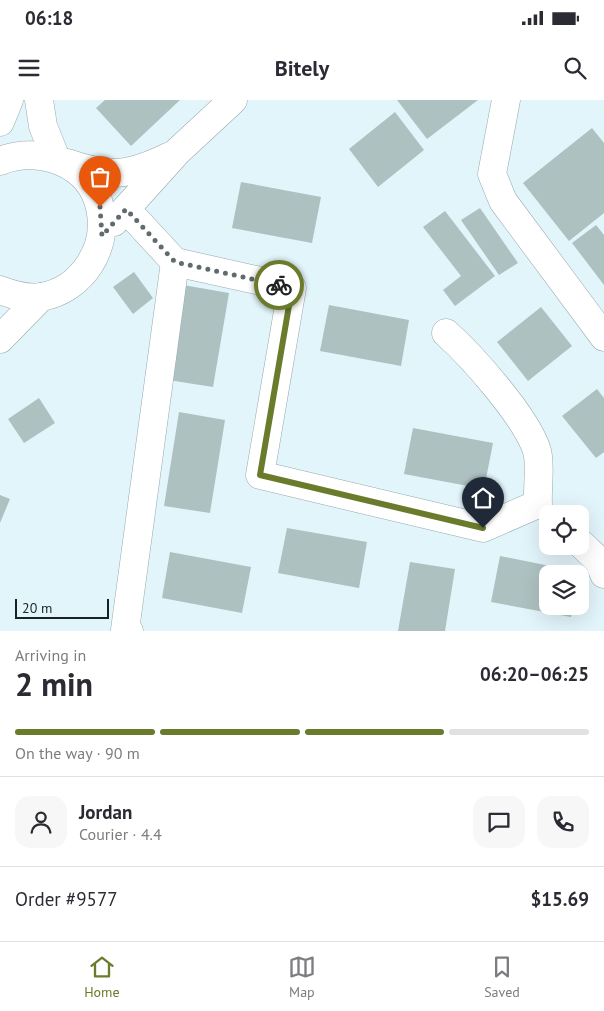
<!DOCTYPE html>
<html lang="en">
<head>
<meta charset="utf-8">
<style>
  body { margin:0; font-family:"PT Sans",sans-serif; background:#f7f7f7; color:#2b2b33; height:100vh; display:flex; flex-direction:column; font-size:19px; white-space:nowrap }
  * { box-sizing:border-box; margin:0 }
  p { font-size:16px; color:#7c7c81 }
  .icon { flex:none; width:28px; height:28px; fill:none; stroke:currentColor; stroke-width:2; stroke-linecap:round; stroke-linejoin:round }
  .map { position:relative; height:531px; overflow:hidden }
  .sheet { display:flex; flex-direction:column; background:#fff; flex:1 }
  .sheet>* { flex:none }
  .tools { position:absolute; left:539px; top:405px; display:grid; gap:10px }
  .tools a { display:grid; place-items:center; width:50px; height:50px; border-radius:10px; background:#fff; box-shadow:0 5px 20px #0002; font-size:25px }
  .scale { position:absolute; left:15px; bottom:12px; width:94px; box-sizing:border-box; padding-left:5px; border:2px solid #1a2122; border-top:0; font-size:14px; line-height:18px; white-space:nowrap; color:#1a2122; -webkit-text-stroke:4px #e2f5fa; paint-order:stroke }
  .pin { position:absolute; display:grid; place-items:center; width:42px; height:42px; color:#fff; margin:-51px -21px; border-radius:50% 50% 50% 0; rotate:-45deg; box-shadow:0 0 5px #0007 }
  .pin .icon { rotate:45deg }
  .courier { position:absolute; display:grid; place-items:center; width:50px; height:50px; margin:-25px; border:4px solid #6a7c2c; border-radius:50%; background:#fff; color:#222; box-shadow:0 1px 6px #0007 }
  .headline em { font-style:normal; font-weight:800 }
  .headline div { display:flex; flex-direction:column-reverse }
  .headline { display:flex; align-items:center; justify-content:space-between; height:85px; padding:0 15px }
  h1 { font-size:32px; font-weight:800; line-height:38px }
  .bar { display:grid; grid-template-columns:repeat(4,1fr); gap:8px 5px; align-content:center; height:60px; padding:0 15px }
  .bar i { height:6px; border-radius:4px; background:#e1e1e2 }
  .bar .current { background:#6a7c2c }
  .bar p { grid-column:span 4 }
  .line { display:flex; align-items:center; gap:12px; padding:0 15px; border-top:1px solid #e1e1e2 }
  .line div { flex:1 }
  .round { display:grid; place-items:center; flex:none; width:52px; height:52px; border-radius:15px; background:#f7f7f7 }
  .status { display:flex; justify-content:space-between; align-items:center; height:35px; padding:0 25px; background:#fff; direction:ltr }
  .status svg { height:14px; fill:currentColor }
  header { display:flex; justify-content:space-between; align-items:center; height:65px; padding:0 15px; background:#fff; font-size:22px; font-weight:800 }
  .tab-bar { display:flex; justify-content:space-around; align-items:center; height:70px; border-top:1px solid #e1e1e2; background:#fff; font-size:14px; color:#7c7c81 }
  .tab-bar a { display:grid; justify-items:center; gap:2px }
  .tab-bar .current { color:#6a7c2c }
  .map>svg:first-child { display:block }
  .building { fill:#aec1c1 }
  .lines { fill:none; stroke-linecap:round; stroke-linejoin:round }
  .minor-casing { stroke:#97a9ae; stroke-width:29 }
  .major-casing { stroke:#97a9ae; stroke-width:29 }
  .minor { stroke:#fff; stroke-width:28 }
  .major { stroke:#fff; stroke-width:28 }
  .done { stroke:#606b6e; stroke-width:5; stroke-dasharray:0 9 }
  .route { stroke:#6a7c2c; stroke-width:6 }
</style>
</head>
<body>
<div class="status"><b>06:18</b><svg viewBox="0 0 49 12"><path d="M0 12V9h3v3zM5 12V6h3v6zM10 12V3h3v9zM15 12V0h3v12zM26 1h20v11H26zM47 4h2v5h-2z"/></svg></div>
<header><svg class="icon" aria-label="menu" viewBox="0 0 24 24"><path d="M4 6h16M4 12h16M4 18h16"/></svg>Bitely<svg class="icon" aria-label="search" viewBox="0 0 24 24"><circle cx="10" cy="10" r="6"/><path d="M15 15l6 6"/></svg></header>
<div class="map">
<svg width="604" height="531" viewBox="0 0 604 531">
  <rect width="100%" height="100%" fill="#e2f5fa"/>
  <!-- building -->
  <g class="building">
    <path d="M105 0H180L131 46 96 8Z"/>
    <path d="M397 0H478L427 39Z"/>
    <path d="M395 12 424 50 378 87 349 49Z"/>
    <path d="M592 28 604 43V113L569 141 523 83Z"/>
    <path d="M241 82 321 97 312 143 232 128Z"/>
    <path d="M480 108 518 163 499 175 461 120Z"/>
    <path d="M445 111 495 176 455 206 443 190 461 176 423 127Z"/>
    <path d="M596 125 604 135V185L572 143Z"/>
    <path d="M134 172 153 198 133 214 113 187Z"/>
    <path d="M183 185 229 193 213 287 168 280Z"/>
    <path d="M329 205 409 220 401 266 320 251Z"/>
    <path d="M541 207 572 246 528 281 497 242Z"/>
    <path d="M597 289 604 298V352L596 358 562 316Z"/>
    <path d="M39 298 55 323 24 343 8 319Z"/>
    <path d="M179 312 225 320 210 413 164 406Z"/>
    <path d="M413 328 493 343 484 389 404 374Z"/>
    <path d="M0 395 10 399 0 423Z"/>
    <path d="M287 428 367 442 359 488 278 473Z"/>
    <path d="M170 452 251 467 242 513 162 498Z"/>
    <path d="M500 456 580 472V474H548V506H573L571 517 491 502Z"/>
    <path d="M410 462 455 469 445 531H398Z"/>
  </g>
  <g class="lines">
    <!-- minor casing -->
    <g class="minor-casing">
      <g id="minor">
        <path d="M506 0 492 74 503 101 604 237"/>
        <path d="M67 63C111 78 129 76 170 56"/>
        <path d="M126 109 175 162 125 530 129 531"/>
        <path d="M114 122 178 51 233 0"/>
        <path d="M175 162 292 188 260 375 483 428 538 404C537 390 541 364 537 351 527 318 472 256 446 233"/>
        <path d="M580 443 599 461 604 474"/>
      </g>
    </g>
    <!-- major casing -->
    <g class="major-casing">
      <g id="major">
        <path d="M39 0 43 26 56 59"/>
        <path d="M0 22 9 0"/>
        <path d="M0 61C39 45 91 63 100 108 109 148 82 190 41 197 27 199 13 195 0 190"/>
        <path d="M0 239 41 197"/>
      </g>
    </g>
    <!-- minor -->
    <use href="#minor" class="minor"/>
    <!-- major -->
    <use href="#major" class="major"/>
  </g>
  <g class="lines">
    <!-- done -->
    <path class="done" d="M100 107 102 136 126 109 175 162 279 185"/>
    <!-- route -->
    <path class="route" d="M279 185 292 188 260 375 483 428"/>
  </g>
</svg>
<div class="tools">
<a><svg class="icon" aria-label="locate" viewBox="0 0 24 24"><circle cx="12" cy="12" r="6"/><path d="M12 2v4M12 18v4M2 12h4M18 12h4"/></svg></a>
<a><svg class="icon" aria-label="layers" viewBox="0 0 24 24"><path d="M12 4l9 5-9 5-9-5zM3 14l9 5 9-5"/></svg></a>
</div>
<div class="scale">20 m</div>
<div class="pin" style="left:100px;top:107px;background:#ea580c"><svg class="icon" aria-label="bag" viewBox="0 0 24 24"><path d="M5 8h14l-1 12H6zM9 8a3 3 0 0 1 6 0"/></svg></div>
<div class="pin" style="left:483px;top:428px;background:#1f2937"><svg class="icon" aria-label="home" viewBox="0 0 24 24"><path d="M3 11l9-7 9 7M6 9v11h12V9"/></svg></div>
<div class="courier" style="left:279px;top:185px"><svg class="icon" aria-label="bike" viewBox="0 0 24 24"><circle cx="6" cy="16" r="4"/><circle cx="18" cy="16" r="4"/><path d="M6 16l4-8h5l3 8M10 8l3 8H6M13 5h3"/></svg></div>
</div>
<section class="sheet">
<div class="headline"><div><h1>2 min</h1><p>Arriving in</p></div><em>06:20–06:25</em></div>
<div class="bar"><i class="current"></i><i class="current"></i><i class="current"></i><i></i><p>On the way · 90 m</p></div>
<div class="line" style="height:90px"><a class="round"><svg class="icon" aria-label="person" viewBox="0 0 24 24"><circle cx="12" cy="8" r="4"/><path d="M4 21q1-7 8-7t8 7"/></svg></a><div><b>Jordan</b><p>Courier · 4.4</p></div><a class="round"><svg class="icon" aria-label="chat" viewBox="0 0 24 24"><path d="M4 5h16v11H9l-5 4z"/></svg></a><a class="round"><svg class="icon" aria-label="phone" viewBox="0 0 24 24"><path d="M5 4h4l2 5-3 2q2 4 5 5l2-3 5 2v4C11 20 4 13 5 4z"/></svg></a></div>
<div class="line" style="height:65px"><div>Order #9577</div><b>$15.69</b></div>
</section>
<nav class="tab-bar">
<a class="current"><svg class="icon" aria-label="home" viewBox="0 0 24 24"><path d="M3 11l9-7 9 7M6 9v11h12V9"/></svg>Home</a>
<a><svg class="icon" aria-label="map" viewBox="0 0 24 24"><path d="M3 6l6-2 6 2 6-2v14l-6 2-6-2-6 2zM9 4v14M15 6v14"/></svg>Map</a>
<a><svg class="icon" aria-label="saved" viewBox="0 0 24 24"><path d="M7 4h10v16l-5-4-5 4z"/></svg>Saved</a>
</nav>
</body>
</html>
